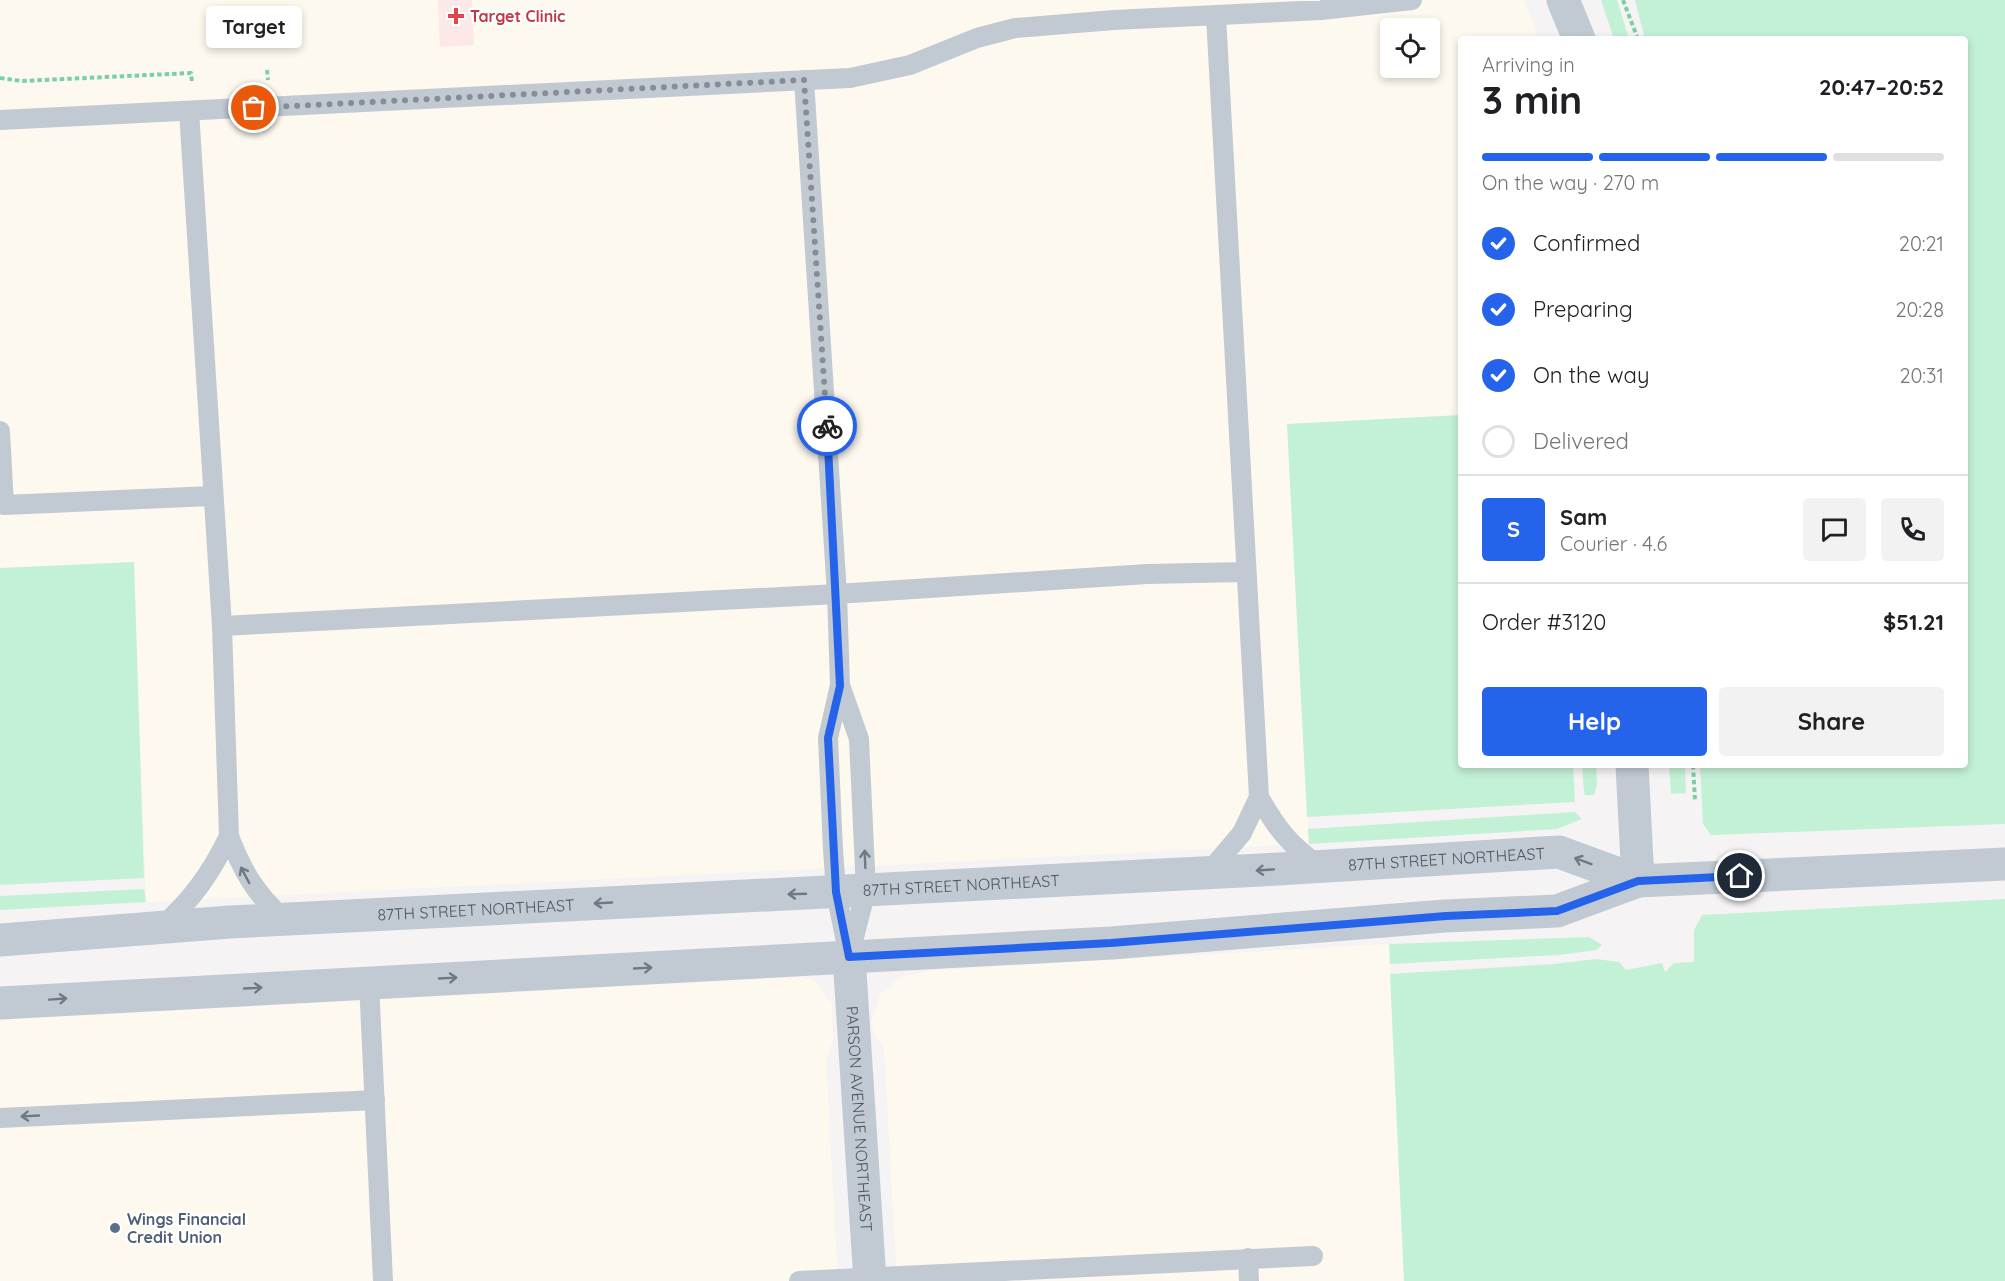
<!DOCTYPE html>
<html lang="en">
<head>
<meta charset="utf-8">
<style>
  body { margin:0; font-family:Quicksand,sans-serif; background:#f2f2f2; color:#202124; height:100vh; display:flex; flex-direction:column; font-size:22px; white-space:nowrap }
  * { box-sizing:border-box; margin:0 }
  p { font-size:20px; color:#757577 }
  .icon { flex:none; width:33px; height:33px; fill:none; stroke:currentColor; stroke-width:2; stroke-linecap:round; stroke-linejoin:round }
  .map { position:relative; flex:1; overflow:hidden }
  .panel { position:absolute; left:1458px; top:36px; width:510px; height:732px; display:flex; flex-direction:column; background:#fff; border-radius:6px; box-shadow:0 3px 9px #0003 }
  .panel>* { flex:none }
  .buttons { position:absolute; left:1380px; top:18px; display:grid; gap:12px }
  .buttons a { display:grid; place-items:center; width:60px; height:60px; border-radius:6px; background:#fff; box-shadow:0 3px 9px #0003; font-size:30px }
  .pin { position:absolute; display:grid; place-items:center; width:51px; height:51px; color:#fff; margin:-26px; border:3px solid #fff; border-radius:50%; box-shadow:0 2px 6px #0007 }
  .courier { position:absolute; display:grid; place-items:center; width:60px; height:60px; margin:-30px; border:4px solid #2563eb; border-radius:50%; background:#fff; color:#222; box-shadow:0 2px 8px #0007 }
  .bubble { position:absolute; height:42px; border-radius:6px; background:#fff; box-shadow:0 3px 9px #0003; font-size:20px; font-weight:800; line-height:42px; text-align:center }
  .summary em { font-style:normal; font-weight:800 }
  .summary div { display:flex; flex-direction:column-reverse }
  .summary { display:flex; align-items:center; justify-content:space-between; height:102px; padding:0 24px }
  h1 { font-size:39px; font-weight:800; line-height:45px }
  .bar { display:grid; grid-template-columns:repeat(4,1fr); gap:9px 6px; align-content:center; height:72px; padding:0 24px }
  .bar i { height:8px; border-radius:4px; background:#e0e0e0 }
  .bar .current { background:#2563eb }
  .bar p { grid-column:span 4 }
  .line { display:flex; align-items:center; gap:15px; padding:0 24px; border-top:2px solid #e0e0e0 }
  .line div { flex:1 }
  .round { display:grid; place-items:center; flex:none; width:63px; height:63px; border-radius:6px; background:#f2f2f2 }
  ol { padding:0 24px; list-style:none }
  li { display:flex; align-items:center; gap:18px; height:66px }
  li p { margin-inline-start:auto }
  li .icon { padding:6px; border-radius:50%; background:#2563eb; color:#fff; stroke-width:4 }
  li:last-child { color:#757577 }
  li i { width:33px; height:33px; border:3px solid #e0e0e0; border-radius:50% }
  .cta { display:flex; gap:12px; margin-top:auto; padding:12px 24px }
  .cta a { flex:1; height:69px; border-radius:6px; background:#2563eb; color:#fff; font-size:24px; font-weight:800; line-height:69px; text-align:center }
  .cta a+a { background:#f2f2f2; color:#202124 }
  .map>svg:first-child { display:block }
  .commercial { fill:#fdf9ef; fill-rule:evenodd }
  .medical { fill:#fce8e6 }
  .green { fill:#c3f1d5 }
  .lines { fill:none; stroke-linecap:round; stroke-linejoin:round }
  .path { stroke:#7ad0a6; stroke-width:4; stroke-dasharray:4.5 3; stroke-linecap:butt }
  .lane { stroke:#c1cad2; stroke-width:20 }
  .street { stroke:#c1cad2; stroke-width:33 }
  .oneway { stroke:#6e7983 }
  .done { stroke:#868d94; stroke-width:6; stroke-dasharray:0 10.8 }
  .route { stroke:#2563eb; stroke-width:8 }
  .health-dot { fill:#e0444e; stroke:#fff; stroke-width:2 }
  .service-dot { fill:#5c6f8a; stroke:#fff; stroke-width:2 }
  .labels { text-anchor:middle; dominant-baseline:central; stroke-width:5; stroke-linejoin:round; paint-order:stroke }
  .health-label { font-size:16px; font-weight:bold; fill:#be3a42; stroke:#fff; text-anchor:start }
  .street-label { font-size:16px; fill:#4a5661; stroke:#fff }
  .service-label { font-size:16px; font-weight:bold; fill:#4e5e75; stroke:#fff; text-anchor:start }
</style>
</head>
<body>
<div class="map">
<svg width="2005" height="1281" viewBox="0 0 2005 1281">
  <rect width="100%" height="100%" fill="#f5f3f3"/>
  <!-- commercial -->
  <g class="commercial">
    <path d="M0 0H1524L1539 39H1461V415L1287 424 1309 844 146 902 134 562 0 568ZM1390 28H1430V68H1390Z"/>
    <path d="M1389 944 1404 1281H897L884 1048 874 1034 871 1022 880 994 901 977 933 970Z"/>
    <path d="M801 977 815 981 832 1004 833 1039 826 1060 838 1281H0V1020Z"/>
  </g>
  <!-- medical -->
  <path class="medical" d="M438 0H472L474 45 440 47Z"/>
  <!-- green -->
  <g class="green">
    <path d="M1601 0H1617L1629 39H1614Z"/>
    <path d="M1635 0H2005V824L1711 835 1703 824 1700 765H1965V39H1645Z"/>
    <path d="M1461 415V765H1573L1575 802 1307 817 1287 424Z"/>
    <path d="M134 562 144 878 0 885V568Z"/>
    <path d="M1582 765H1596L1597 784 1594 795H1585L1584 792Z"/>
    <path d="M1669 765H1685L1686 793 1671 794Z"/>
    <path d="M1575 812 1582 819 1557 829 1309 844 1308 829Z"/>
    <path d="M144 889 146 902 0 910V896Z"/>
    <path d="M2005 899V1281H1404L1390 974 1554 964 1596 959 1619 962 1626 970 1662 963 1665 972 1674 963 1694 962V930L1702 915Z"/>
    <path d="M1589 937 1602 945 1596 950 1559 955 1390 964 1389 944Z"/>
  </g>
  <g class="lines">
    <!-- path -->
    <g class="path">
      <path d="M1623 0 1638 39"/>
      <path d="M267 70 268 80"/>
      <path d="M0 78 22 81 191 73 192 82"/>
      <path d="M1693 765 1695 801"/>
    </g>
    <!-- lane -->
    <g class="lane">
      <path d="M1216 16 1259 797"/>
      <path d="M804 80 837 594 840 685 828 738 833 849 836 892 849 957 866 890 864 848 859 739 840 685"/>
      <path d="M189 111 222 626 229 836"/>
      <path d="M0 120 850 78 910 65 977 38 1015 28 1114 20 1321 10 1412 0"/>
      <path d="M0 431 4 505 212 496"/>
      <path d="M222 626 837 594 1147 574 1246 572"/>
      <path d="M1208 873 1242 833 1259 797C1277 829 1289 844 1319 866"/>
      <path d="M161 927C192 900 211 873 229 836 242 870 256 895 284 919"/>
      <path d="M369 982 383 1281"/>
      <path d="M0 1118 375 1100"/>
      <path d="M1248 1258 1249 1281"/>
      <path d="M799 1281 1313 1256"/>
    </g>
    <!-- street -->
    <g class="street">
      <path d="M1563 0 1579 39"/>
      <path d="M1632 765 1638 881 2005 864"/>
      <path id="s1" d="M0 940 230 922 1261 870 1559 852 1638 881"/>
      <path id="s2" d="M849 957 870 1281"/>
      <path d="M0 1003 1111 943 1445 916 1557 911 1638 881"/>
    </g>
  </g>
  <!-- one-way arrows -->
  <defs><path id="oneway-shaft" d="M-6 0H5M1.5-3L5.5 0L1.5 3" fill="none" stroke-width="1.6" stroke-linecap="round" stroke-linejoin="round" transform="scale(1.5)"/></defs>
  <g class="oneway">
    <use href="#oneway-shaft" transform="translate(865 859) rotate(-92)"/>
    <use href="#oneway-shaft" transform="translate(1583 861) rotate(-160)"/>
    <use href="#oneway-shaft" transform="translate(1265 870) rotate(176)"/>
    <use href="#oneway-shaft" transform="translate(245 875) rotate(-118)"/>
    <use href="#oneway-shaft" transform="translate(797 894) rotate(178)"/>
    <use href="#oneway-shaft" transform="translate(603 903) rotate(177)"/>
    <use href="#oneway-shaft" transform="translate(643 968) rotate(-3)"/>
    <use href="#oneway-shaft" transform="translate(448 978) rotate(-3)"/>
    <use href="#oneway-shaft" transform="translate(253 988) rotate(-3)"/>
    <use href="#oneway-shaft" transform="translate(58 999) rotate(-4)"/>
    <use href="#oneway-shaft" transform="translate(30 1116) rotate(177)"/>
  </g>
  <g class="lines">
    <!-- done -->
    <path class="done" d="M254 108 804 80 827 426"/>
    <!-- route -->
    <path class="route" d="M827 426 840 686 828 738 836 892 849 957 1111 943 1446 916 1557 911 1638 881 1740 876"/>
  </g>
  <!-- markers -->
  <path class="health-dot" d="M453 7h6v6h6v6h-6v6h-6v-6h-6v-6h6z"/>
  <circle class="service-dot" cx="115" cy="1228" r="6"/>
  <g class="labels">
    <!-- health labels -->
    <g class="health-label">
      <text x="470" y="16">Target Clinic</text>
    </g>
    <!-- street labels -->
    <g class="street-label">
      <text stroke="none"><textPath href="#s1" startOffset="1449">87TH STREET NORTHEAST</textPath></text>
      <text stroke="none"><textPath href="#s1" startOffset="963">87TH STREET NORTHEAST</textPath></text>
      <text stroke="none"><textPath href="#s1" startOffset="477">87TH STREET NORTHEAST</textPath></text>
      <text stroke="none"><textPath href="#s2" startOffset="162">PARSON AVENUE NORTHEAST</textPath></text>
    </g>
    <!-- service labels -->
    <g class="service-label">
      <text x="127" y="1219">Wings Financial<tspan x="127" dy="18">Credit Union</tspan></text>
    </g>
  </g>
</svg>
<div class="buttons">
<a><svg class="icon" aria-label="locate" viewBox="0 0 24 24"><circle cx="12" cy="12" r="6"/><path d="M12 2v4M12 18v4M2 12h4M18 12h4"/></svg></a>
</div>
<div class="pin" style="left:254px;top:108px;background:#ea580c"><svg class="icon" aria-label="bag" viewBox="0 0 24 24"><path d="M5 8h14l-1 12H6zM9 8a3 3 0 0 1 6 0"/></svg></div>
<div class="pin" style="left:1740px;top:876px;background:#1f2937"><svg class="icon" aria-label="home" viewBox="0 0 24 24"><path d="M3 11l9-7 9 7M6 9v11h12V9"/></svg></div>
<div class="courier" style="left:827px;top:426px"><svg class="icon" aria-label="bike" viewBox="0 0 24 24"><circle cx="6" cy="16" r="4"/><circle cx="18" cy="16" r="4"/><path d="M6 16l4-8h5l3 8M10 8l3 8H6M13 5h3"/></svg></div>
<div class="bubble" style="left:206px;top:6px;width:96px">Target</div>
<section class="panel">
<div class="summary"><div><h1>3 min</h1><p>Arriving in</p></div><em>20:47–20:52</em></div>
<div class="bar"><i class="current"></i><i class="current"></i><i class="current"></i><i></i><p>On the way · 270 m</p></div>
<ol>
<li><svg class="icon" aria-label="check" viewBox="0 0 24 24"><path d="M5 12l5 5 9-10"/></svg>Confirmed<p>20:21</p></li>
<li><svg class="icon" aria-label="check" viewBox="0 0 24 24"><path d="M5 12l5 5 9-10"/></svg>Preparing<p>20:28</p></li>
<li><svg class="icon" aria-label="check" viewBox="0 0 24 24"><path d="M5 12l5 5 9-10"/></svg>On the way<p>20:31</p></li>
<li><i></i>Delivered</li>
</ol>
<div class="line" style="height:108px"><b class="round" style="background:#2563eb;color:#fff">S</b><div><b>Sam</b><p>Courier · 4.6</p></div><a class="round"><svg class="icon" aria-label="chat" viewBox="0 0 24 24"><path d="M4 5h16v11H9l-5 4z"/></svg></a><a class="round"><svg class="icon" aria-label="phone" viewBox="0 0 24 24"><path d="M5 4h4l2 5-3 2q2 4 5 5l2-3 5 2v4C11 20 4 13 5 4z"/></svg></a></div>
<div class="line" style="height:78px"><div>Order #3120</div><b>$51.21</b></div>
<div class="cta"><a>Help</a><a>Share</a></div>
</section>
</div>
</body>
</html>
